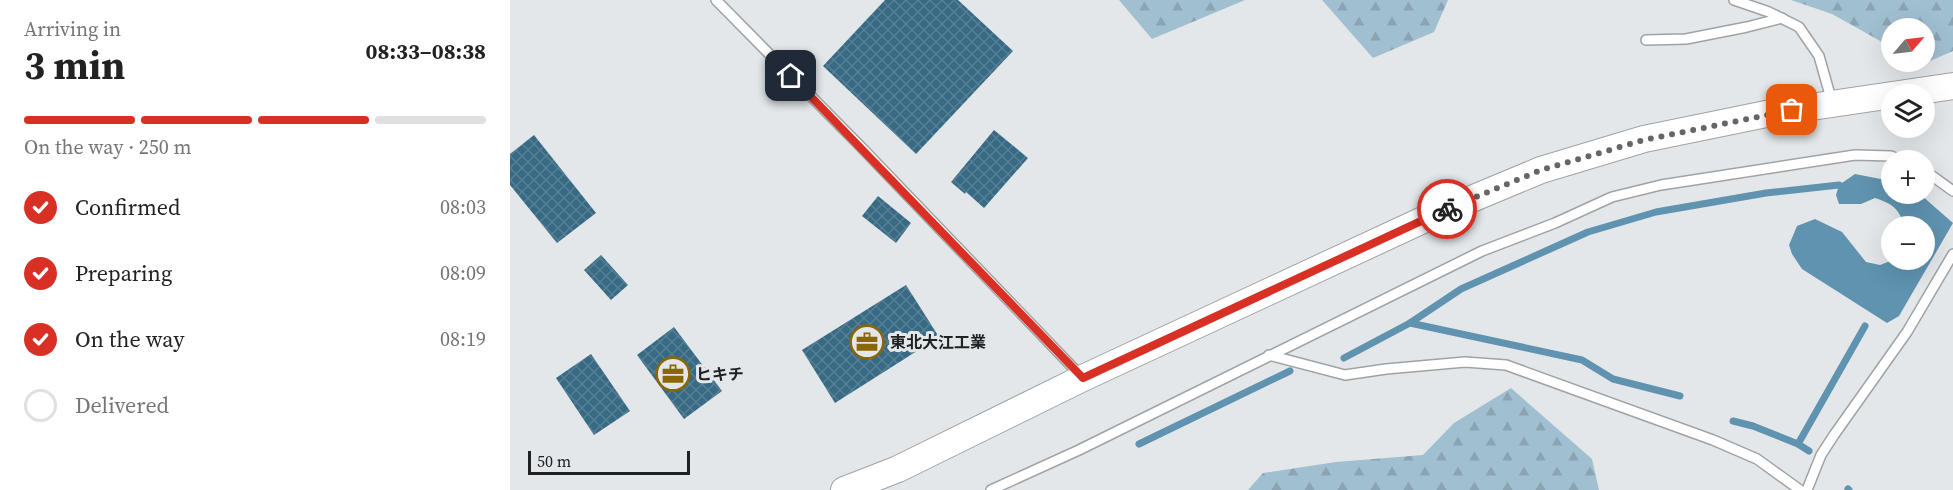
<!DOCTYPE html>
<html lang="en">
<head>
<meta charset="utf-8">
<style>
  body { margin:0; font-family:"Source Serif 4","Noto Sans JP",serif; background:#f6f6f6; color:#222; height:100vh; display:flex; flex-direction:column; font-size:22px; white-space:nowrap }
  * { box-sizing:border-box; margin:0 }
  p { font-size:20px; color:#767676 }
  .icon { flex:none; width:33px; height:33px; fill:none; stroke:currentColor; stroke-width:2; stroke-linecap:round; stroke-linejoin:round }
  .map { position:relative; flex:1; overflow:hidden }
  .panel { display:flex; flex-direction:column; background:#fff; width:510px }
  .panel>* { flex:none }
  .needle { width:39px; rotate:62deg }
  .buttons { position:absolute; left:1371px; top:18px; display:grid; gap:12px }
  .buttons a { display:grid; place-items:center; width:54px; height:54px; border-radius:50%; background:#fff; box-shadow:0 6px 24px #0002; font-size:30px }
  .scale { position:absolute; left:18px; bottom:15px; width:162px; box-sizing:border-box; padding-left:6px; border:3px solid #202122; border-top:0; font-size:16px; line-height:21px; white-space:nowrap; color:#202122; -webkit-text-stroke:4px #e3e7e9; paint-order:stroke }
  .pin { position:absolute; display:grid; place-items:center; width:51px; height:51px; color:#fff; margin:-26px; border-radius:12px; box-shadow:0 3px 9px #0006 }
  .courier { position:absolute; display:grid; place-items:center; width:60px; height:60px; margin:-30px; border:4px solid #d93025; border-radius:50%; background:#fff; color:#222; box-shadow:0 2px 8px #0007 }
  .summary em { font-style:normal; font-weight:700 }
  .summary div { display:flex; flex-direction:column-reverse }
  .summary { display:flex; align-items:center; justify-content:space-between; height:102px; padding:0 24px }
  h1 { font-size:39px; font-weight:700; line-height:45px }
  .bar { display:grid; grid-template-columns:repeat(4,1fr); gap:9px 6px; align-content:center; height:72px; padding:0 24px }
  .bar i { height:8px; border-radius:4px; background:#e0e0e0 }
  .bar .selected { background:#d93025 }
  .bar p { grid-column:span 4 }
  ol { padding:0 24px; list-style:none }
  li { display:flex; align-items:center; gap:18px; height:66px }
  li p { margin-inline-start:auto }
  li .icon { padding:6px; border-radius:50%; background:#d93025; color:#fff; stroke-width:4 }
  li:last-child { color:#767676 }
  li i { width:33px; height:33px; border:3px solid #e0e0e0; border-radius:50% }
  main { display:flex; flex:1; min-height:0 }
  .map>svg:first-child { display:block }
  .forest { fill:url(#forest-firs) }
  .water { fill:#5f93b0 }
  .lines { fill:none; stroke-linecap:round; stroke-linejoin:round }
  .stream { stroke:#5f93b0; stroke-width:7 }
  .building { fill:url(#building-cross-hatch) }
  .lane-casing { stroke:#a0a3a5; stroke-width:12 }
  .secondary-casing { stroke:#a0a3a5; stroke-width:28 }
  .lane { stroke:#fff; stroke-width:9 }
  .secondary { stroke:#fff; stroke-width:26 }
  .done { stroke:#646668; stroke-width:6; stroke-dasharray:0 10.8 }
  .route { stroke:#d93025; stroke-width:8 }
  .labels { text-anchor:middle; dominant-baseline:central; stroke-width:6; stroke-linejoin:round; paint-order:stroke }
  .poi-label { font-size:16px; font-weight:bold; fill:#202122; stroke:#e3e7e9; text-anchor:start }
</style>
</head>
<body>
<main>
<section class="panel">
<div class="summary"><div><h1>3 min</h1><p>Arriving in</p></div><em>08:33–08:38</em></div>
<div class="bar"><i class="selected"></i><i class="selected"></i><i class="selected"></i><i></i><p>On the way · 250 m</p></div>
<ol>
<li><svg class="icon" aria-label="check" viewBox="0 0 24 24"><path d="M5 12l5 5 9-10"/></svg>Confirmed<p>08:03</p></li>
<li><svg class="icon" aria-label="check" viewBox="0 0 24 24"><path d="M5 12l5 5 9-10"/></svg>Preparing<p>08:09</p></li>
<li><svg class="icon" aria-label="check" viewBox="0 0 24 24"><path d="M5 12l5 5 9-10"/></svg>On the way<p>08:19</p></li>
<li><i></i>Delivered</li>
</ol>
</section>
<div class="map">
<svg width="1443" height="490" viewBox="0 0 1443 490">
  <defs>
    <pattern id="forest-firs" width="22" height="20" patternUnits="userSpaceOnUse" patternTransform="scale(1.5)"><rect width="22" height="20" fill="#a0bfd1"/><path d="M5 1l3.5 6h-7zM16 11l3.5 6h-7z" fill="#8aa4b3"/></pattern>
    <pattern id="building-cross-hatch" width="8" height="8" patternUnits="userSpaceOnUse" patternTransform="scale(1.5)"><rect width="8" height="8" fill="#366a85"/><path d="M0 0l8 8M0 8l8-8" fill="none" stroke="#587e93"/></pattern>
  </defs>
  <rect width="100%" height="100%" fill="#e3e7e9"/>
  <!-- forest -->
  <g class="forest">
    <path d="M609 0H735L642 39Z"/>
    <path d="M812 0H938L924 32 863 58Z"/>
    <path d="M1281 0H1443V51L1413 64 1408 62H1414V28H1382L1381 47 1322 14Z"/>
    <path d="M1001 388 1082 459 1089 490H738L753 473 826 462 913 455 944 423Z"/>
  </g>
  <!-- water -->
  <path class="water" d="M1345 174 1381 181 1382 194H1408L1411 195 1443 223 1389 316 1377 323 1292 269 1282 254 1279 245 1287 226 1305 219 1332 232 1356 262 1370 265 1383 260H1414V226H1395C1388 208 1383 204 1365 198L1351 204H1329L1326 195 1329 185Z"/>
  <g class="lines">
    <!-- stream -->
    <g class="stream">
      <path d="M900 323 1072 360 1103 379 1170 396"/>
      <path d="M834 358 900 323 951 289 1078 232 1146 212 1256 193 1329 185"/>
      <path d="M1223 421 1243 426 1288 444 1355 326"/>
      <path d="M629 444 780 371"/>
      <path d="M1288 444 1299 451"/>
      <path d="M1338 489 1339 490"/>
    </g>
  </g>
  <!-- building -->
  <g class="building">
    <path d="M375 0H448L503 51 406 154 313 66Z"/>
    <path d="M484 130 518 158 474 208 456 192 455 194 441 182Z"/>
    <path d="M24 135 86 213 47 243 0 185V154Z"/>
    <path d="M368 196 401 223 386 243 352 216Z"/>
    <path d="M91 255 118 285 101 300 74 270Z"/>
    <path d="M396 285 429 337 325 403 292 350Z"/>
    <path d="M164 327 212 391 174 419 127 355Z"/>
    <path d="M81 354 120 411 84 435 46 378Z"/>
  </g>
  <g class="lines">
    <!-- lane casing -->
    <g class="lane-casing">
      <g id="lane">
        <path d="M206 0 352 148 571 376"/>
        <path d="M1224 0 1259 12 1289 27 1309 56 1322 102"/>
        <path d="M1136 40 1176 39 1237 27 1272 18"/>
        <path d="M1414 170 1443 191"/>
        <path d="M759 355 835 375 876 369 955 362 996 365 1203 440 1247 459 1290 490"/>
        <path d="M481 490 569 450 972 251 1045 223 1102 197 1151 185 1345 155 1381 156 1391 160"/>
        <path d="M1297 490 1311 455 1324 435 1397 332 1443 254"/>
      </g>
    </g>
    <!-- secondary casing -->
    <g class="secondary-casing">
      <path id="secondary" d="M334 490 388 469 573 378 928 213 1031 170 1134 139 1261 113 1443 86"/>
    </g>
    <!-- lane -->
    <use href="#lane" class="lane"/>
    <!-- secondary -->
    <use href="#secondary" class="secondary"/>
  </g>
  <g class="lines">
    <!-- done -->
    <path class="done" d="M937 209 1031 170 1134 140 1282 110"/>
    <!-- route -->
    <path class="route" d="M281 76 573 378 937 209"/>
  </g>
  <!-- icons -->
  <defs>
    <g id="office-ring" transform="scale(1.725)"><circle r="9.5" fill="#e3e7e9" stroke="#8a6604" stroke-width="1.5"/><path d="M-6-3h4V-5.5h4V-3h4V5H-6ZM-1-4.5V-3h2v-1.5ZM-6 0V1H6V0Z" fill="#8a6604"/></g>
  </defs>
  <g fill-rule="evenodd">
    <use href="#office-ring" x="357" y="342"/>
    <use href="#office-ring" x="163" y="374"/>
  </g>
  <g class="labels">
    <!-- poi labels -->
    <g class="poi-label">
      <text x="380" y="342">東北大江工業</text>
      <text x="186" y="374">ヒキチ</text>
    </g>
  </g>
</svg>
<div class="buttons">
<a><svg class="needle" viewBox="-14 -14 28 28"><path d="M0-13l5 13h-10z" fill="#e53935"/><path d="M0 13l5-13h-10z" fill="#767676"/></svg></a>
<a><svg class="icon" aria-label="layers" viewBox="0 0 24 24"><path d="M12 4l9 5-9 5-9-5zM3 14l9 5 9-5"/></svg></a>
<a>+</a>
<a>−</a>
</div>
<div class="scale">50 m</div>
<div class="pin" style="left:1282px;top:110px;background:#ea580c"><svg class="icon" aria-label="bag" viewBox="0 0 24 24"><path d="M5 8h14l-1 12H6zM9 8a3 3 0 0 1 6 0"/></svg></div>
<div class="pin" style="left:281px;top:76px;background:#1f2937"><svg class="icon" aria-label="home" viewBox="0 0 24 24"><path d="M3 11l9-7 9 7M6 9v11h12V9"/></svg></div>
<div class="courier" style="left:937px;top:209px"><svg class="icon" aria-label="bike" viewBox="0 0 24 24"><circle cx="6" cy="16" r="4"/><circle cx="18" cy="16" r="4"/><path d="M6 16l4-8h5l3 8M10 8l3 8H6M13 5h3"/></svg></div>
</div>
</main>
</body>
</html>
